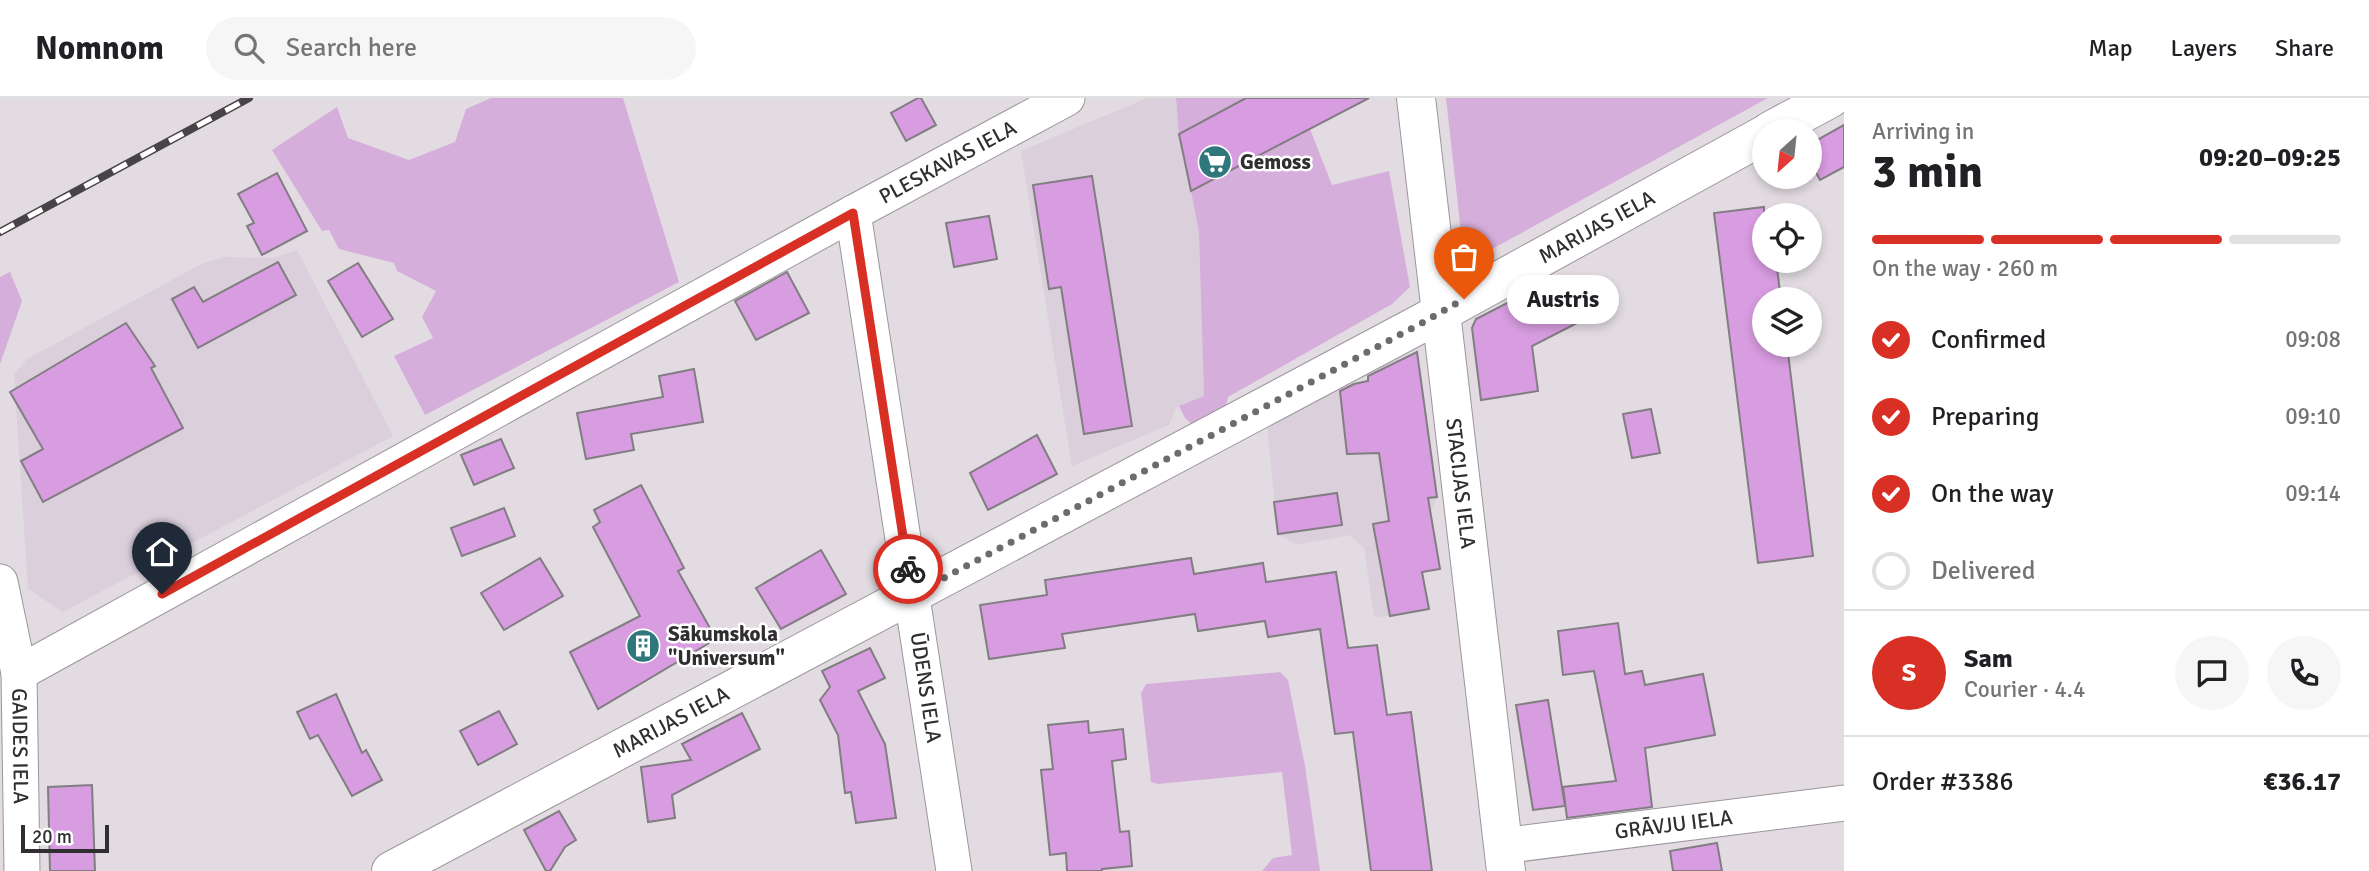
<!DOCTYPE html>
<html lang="en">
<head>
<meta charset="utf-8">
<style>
  body { margin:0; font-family:Signika,sans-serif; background:#f6f6f6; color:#202124; height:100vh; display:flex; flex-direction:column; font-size:26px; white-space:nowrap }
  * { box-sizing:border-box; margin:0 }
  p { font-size:23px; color:#757577 }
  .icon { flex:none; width:38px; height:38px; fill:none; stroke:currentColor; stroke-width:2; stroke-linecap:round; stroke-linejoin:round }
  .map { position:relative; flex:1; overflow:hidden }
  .details { display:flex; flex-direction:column; background:#fff; width:525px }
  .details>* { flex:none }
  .needle { width:46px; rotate:207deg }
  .fabs { position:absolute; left:1752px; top:21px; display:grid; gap:14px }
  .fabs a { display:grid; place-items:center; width:70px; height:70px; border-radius:50%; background:#fff; box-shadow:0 4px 10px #0003; font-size:35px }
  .scale { position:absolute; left:21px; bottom:18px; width:88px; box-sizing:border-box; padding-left:7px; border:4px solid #302e30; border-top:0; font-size:19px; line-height:24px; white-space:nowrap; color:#302e30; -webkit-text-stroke:5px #fff; paint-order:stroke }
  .pin { position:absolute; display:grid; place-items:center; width:60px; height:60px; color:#fff; margin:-72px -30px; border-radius:50% 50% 50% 0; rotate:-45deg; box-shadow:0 0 7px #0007 }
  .pin .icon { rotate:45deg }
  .courier { position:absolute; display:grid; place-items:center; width:70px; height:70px; margin:-35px; border:5px solid #d93025; border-radius:50%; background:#fff; color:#222; box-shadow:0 2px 9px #0007 }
  .bubble { position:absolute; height:49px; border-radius:24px; background:#fff; box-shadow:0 4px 10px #0003; font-size:23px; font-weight:700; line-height:49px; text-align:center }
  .summary em { font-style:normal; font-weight:700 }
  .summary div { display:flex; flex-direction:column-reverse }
  .summary { display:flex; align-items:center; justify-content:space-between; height:119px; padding:0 28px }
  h1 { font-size:46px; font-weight:700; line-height:52px }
  .bar { display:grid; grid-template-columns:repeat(4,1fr); gap:10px 7px; align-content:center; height:84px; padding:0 28px }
  .bar i { height:9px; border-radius:5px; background:#e0e0e0 }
  .bar .on { background:#d93025 }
  .bar p { grid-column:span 4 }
  .line { display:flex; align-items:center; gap:18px; padding:0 28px; border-top:2px solid #e0e0e0 }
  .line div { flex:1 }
  .round { display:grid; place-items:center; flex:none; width:74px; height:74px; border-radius:37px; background:#f6f6f6 }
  ol { padding:0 28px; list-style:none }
  li { display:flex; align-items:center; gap:21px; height:77px }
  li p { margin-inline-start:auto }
  li .icon { padding:7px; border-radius:50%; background:#d93025; color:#fff; stroke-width:4 }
  li:last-child { color:#757577 }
  li i { width:38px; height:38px; border:4px solid #e0e0e0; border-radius:50% }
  header { display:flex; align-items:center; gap:42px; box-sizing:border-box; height:98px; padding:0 35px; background:#fff; border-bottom:2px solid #e0e0e0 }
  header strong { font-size:33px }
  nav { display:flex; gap:38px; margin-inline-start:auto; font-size:24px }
  .search { width:490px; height:63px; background:#f6f6f6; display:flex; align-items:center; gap:18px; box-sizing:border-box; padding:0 24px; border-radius:38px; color:#757577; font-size:26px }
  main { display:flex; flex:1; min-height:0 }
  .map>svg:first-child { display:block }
  .built { fill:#dacfdb }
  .green { fill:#d6aedb }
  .building { fill:#d89ce0; stroke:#827d82; stroke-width:2 }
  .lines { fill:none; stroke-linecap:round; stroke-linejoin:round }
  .minor-casing { stroke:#9b969c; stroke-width:37 }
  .tertiary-casing { stroke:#9b969c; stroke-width:40 }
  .secondary-casing { stroke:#9b969c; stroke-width:40 }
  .minor { stroke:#fff; stroke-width:35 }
  .tertiary { stroke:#fff; stroke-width:38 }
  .secondary { stroke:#fff; stroke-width:38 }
  .rail-casing { stroke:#474447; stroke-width:8 }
  .rail { stroke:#fff; stroke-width:5; stroke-dasharray:16; stroke-linecap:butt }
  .done { stroke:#6e6b6e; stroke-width:7; stroke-dasharray:0 12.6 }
  .route { stroke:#d93025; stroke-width:9 }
  .labels { text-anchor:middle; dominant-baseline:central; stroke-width:5; stroke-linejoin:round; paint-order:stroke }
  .poi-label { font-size:21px; font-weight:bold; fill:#302e30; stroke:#fff; text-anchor:start }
  .street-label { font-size:21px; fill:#302e30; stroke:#fff }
</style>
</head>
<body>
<header>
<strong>Nomnom</strong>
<div class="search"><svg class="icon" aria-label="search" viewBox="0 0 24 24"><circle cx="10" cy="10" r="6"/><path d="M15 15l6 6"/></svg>Search here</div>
<nav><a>Map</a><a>Layers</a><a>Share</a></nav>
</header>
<main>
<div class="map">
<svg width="1844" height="773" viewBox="0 0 1844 773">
  <rect width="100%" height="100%" fill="#e2dce2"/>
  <!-- built -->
  <g class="built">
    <path d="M1147 0H1176L1179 36 1199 134 1204 298 1176 310 1169 327 1072 368 1021 53Z"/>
    <path d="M297 152 393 338 63 514 28 491 14 277 27 261 201 166 224 159 272 160Z"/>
    <path d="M1417 254 1437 399 1430 416 1440 471 1422 475 1429 511 1390 518 1374 519 1364 450 1350 437 1296 447 1278 436 1267 328 1339 289 1368 283V272Z"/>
  </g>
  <!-- green -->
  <g class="green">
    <path d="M491 0H623L679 184 425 317 394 258 433 240 422 219 436 193 397 173 394 165 339 151 329 132 322 133 272 52 337 9 348 40 409 62 455 44 466 11Z"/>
    <path d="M1176 0H1246L1179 36Z"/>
    <path d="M1446 0H1768L1483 156 1462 143Z"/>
    <path d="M1310 31 1332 87 1389 73 1410 189 1392 206 1228 299 1223 320 1195 329 1185 320 1179 308 1204 298 1199 134 1191 93Z"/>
    <path d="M10 174 22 203 0 266V179Z"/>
    <path d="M1280 574 1288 582 1305 668 1320 773H1262L1273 760 1292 757 1282 674 1158 686 1151 684 1141 595 1146 586Z"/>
  </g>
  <!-- building -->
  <g class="building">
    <path d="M918 0H921L936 27 906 43 891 15Z"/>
    <path d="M1246 0H1369L1191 93 1179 36Z"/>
    <path d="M1844 27V69L1820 82 1810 64V46Z"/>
    <path d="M277 75 307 133 262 157 247 128 254 125 238 96Z"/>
    <path d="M1092 78 1132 328 1084 336 1061 189 1049 191 1033 87Z"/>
    <path d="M1764 109V163H1776L1781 201H1764V247H1787L1813 458 1758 465 1714 115Z"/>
    <path d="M989 118 997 161 954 169 946 125Z"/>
    <path d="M278 164 296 197 198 250 172 201 194 189 203 204Z"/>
    <path d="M358 165 393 221 362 239 328 183Z"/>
    <path d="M787 174 809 215 756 242 735 203Z"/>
    <path d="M1558 179 1581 223 1532 248 1538 293 1481 302 1472 230 1476 221Z"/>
    <path d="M126 225 155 268 151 270 183 330 43 404 21 363 43 351 10 294Z"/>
    <path d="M1417 254 1437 399 1428 400 1440 471 1422 474 1429 511 1390 518 1373 426 1389 423 1379 355 1347 356 1340 293 1354 286 1368 283V278Z"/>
    <path d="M694 271 703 324 631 336 634 352 586 361 577 315 663 299 659 278Z"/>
    <path d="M1651 311 1660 355 1632 360 1623 316Z"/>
    <path d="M1037 337 1057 376 988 412 970 375Z"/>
    <path d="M501 341 514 370 474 387 461 357Z"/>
    <path d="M641 387 684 470 678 473 716 541 598 611 570 554 640 518 593 429 600 424 594 412Z"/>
    <path d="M1337 395 1342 427 1278 436 1274 404Z"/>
    <path d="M504 410 515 438 462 458 451 430Z"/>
    <path d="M821 452 846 496 781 531 756 490Z"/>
    <path d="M540 460 563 498 504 532 481 495Z"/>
    <path d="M1191 460 1194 476 1263 465 1266 484 1336 474 1348 550 1377 547 1387 617 1411 614 1432 773H1371L1353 634 1335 636 1320 531 1268 539 1265 523 1198 533 1195 516 1062 536 1065 550 989 561 980 507 1047 497 1045 482Z"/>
    <path d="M1618 525 1625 576 1642 573 1645 587 1703 576 1715 637 1645 650 1652 709 1567 720 1563 689 1616 683 1594 573 1563 577 1558 533Z"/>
    <path d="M870 550 885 580 858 593 885 646 896 720 856 725 851 694 845 695 838 637 820 602 830 589 822 573Z"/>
    <path d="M336 596 362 655 366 652 382 682 352 698 318 637 310 641 297 614Z"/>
    <path d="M1548 602 1565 708 1533 712 1516 607Z"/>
    <path d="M499 613 517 646 478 667 460 633Z"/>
    <path d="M742 615 760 651 672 697 675 720 648 724 641 669 691 662 682 646Z"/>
    <path d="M1088 623 1089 635 1123 631 1126 661 1112 663 1120 734 1129 733 1132 768 1102 771V773H1067L1066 755 1050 757 1041 672 1053 671 1048 627Z"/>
    <path d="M92 687 95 773H50L48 689Z"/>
    <path d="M559 713 576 742 565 749 550 773H546L524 732Z"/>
    <path d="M1717 745 1722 773H1673L1670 753Z"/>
  </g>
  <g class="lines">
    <!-- minor casing -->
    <g class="minor-casing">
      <g id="minor">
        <path id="s1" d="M853 115 954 773"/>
        <path id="s2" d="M0 484 19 575 22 773"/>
        <path id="s3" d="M19 575 853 115 1067 0"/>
        <path id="s4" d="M1502 748 1844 705"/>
      </g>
    </g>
    <!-- tertiary casing -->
    <g class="tertiary-casing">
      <g id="tertiary">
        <path d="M1770 33 1831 0"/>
        <path id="s5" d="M391 773 1420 226 1764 37"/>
      </g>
    </g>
    <!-- secondary casing -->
    <g class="secondary-casing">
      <g id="secondary">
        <path id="s6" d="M1416 0 1506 773"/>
      </g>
    </g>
    <!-- minor -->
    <use href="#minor" class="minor"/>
    <!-- tertiary -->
    <use href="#tertiary" class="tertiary"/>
    <!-- secondary -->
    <use href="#secondary" class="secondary"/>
    <!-- rail casing -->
    <g class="rail-casing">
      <path id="rail" d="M0 134 249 0"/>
    </g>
    <!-- rail -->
    <use href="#rail" class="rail"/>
  </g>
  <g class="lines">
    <!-- done -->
    <path class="done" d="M908 471 912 497 1420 226 1464 201"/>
    <!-- route -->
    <path class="route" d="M162 496 853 115 908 471"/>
  </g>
  <!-- icons -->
  <defs>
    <g id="supermarket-disc" transform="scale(1.75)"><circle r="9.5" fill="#2e777c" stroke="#fff"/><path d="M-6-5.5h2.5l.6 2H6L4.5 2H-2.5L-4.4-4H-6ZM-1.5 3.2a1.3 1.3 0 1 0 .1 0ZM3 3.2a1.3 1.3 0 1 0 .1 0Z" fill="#fff"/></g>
    <g id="building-disc" transform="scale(1.75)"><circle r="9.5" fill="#2e777c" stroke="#fff"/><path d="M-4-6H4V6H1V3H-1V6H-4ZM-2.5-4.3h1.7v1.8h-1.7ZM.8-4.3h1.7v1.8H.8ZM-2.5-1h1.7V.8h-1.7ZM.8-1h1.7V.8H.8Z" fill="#fff"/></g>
  </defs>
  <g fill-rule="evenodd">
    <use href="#supermarket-disc" x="1215" y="64"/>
    <use href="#building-disc" x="643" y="548"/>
  </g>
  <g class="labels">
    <!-- poi labels -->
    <g class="poi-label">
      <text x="1240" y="64">Gemoss</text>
      <text x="668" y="536">Sākumskola<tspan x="668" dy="24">"Universum"</tspan></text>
    </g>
    <!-- street labels -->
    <g class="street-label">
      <text stroke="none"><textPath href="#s3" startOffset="1060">PLESKAVAS IELA</textPath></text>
      <text stroke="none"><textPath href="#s5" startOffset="1367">MARIJAS IELA</textPath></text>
      <text stroke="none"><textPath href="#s6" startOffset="388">STACIJAS IELA</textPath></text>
      <text stroke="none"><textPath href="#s1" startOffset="480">ŪDENS IELA</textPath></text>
      <text stroke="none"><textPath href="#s5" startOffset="317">MARIJAS IELA</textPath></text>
      <text stroke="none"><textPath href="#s2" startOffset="166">GAIDES IELA</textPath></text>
      <text stroke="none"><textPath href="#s4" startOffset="173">GRĀVJU IELA</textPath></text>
    </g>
  </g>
</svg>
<div class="fabs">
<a><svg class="needle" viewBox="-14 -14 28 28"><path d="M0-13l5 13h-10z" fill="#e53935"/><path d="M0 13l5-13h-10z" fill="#757577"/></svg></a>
<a><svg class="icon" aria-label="locate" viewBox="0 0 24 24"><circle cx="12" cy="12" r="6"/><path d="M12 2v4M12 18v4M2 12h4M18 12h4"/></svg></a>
<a><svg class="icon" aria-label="layers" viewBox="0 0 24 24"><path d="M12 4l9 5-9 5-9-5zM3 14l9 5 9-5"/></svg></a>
</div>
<div class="scale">20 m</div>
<div class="pin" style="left:1464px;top:201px;background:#ea580c"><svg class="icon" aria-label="bag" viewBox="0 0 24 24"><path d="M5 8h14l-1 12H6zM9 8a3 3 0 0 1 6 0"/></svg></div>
<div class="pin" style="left:162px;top:496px;background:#1f2937"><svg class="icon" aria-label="home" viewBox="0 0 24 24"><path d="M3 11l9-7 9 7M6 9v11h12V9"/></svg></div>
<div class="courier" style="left:908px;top:471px"><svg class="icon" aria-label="bike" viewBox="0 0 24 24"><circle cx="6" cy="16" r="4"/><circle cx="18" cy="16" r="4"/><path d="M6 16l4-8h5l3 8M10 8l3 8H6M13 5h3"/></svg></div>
<div class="bubble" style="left:1507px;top:177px;width:112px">Austris</div>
</div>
<section class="details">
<div class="summary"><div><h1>3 min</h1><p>Arriving in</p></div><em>09:20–09:25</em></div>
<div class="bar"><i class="on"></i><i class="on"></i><i class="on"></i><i></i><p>On the way · 260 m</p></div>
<ol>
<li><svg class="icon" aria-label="check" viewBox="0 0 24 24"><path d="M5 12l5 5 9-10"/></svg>Confirmed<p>09:08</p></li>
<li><svg class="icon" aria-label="check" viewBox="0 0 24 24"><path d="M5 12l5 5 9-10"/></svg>Preparing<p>09:10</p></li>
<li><svg class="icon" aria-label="check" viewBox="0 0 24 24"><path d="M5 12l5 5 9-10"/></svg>On the way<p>09:14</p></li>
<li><i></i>Delivered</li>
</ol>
<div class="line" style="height:126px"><b class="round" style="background:#d93025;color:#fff">S</b><div><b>Sam</b><p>Courier · 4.4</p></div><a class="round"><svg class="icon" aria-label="chat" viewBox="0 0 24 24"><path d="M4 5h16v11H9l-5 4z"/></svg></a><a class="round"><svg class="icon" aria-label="phone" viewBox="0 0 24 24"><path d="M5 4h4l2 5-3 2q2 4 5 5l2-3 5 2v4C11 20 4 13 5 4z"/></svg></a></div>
<div class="line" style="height:91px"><div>Order #3386</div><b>€36.17</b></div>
</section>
</main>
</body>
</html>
